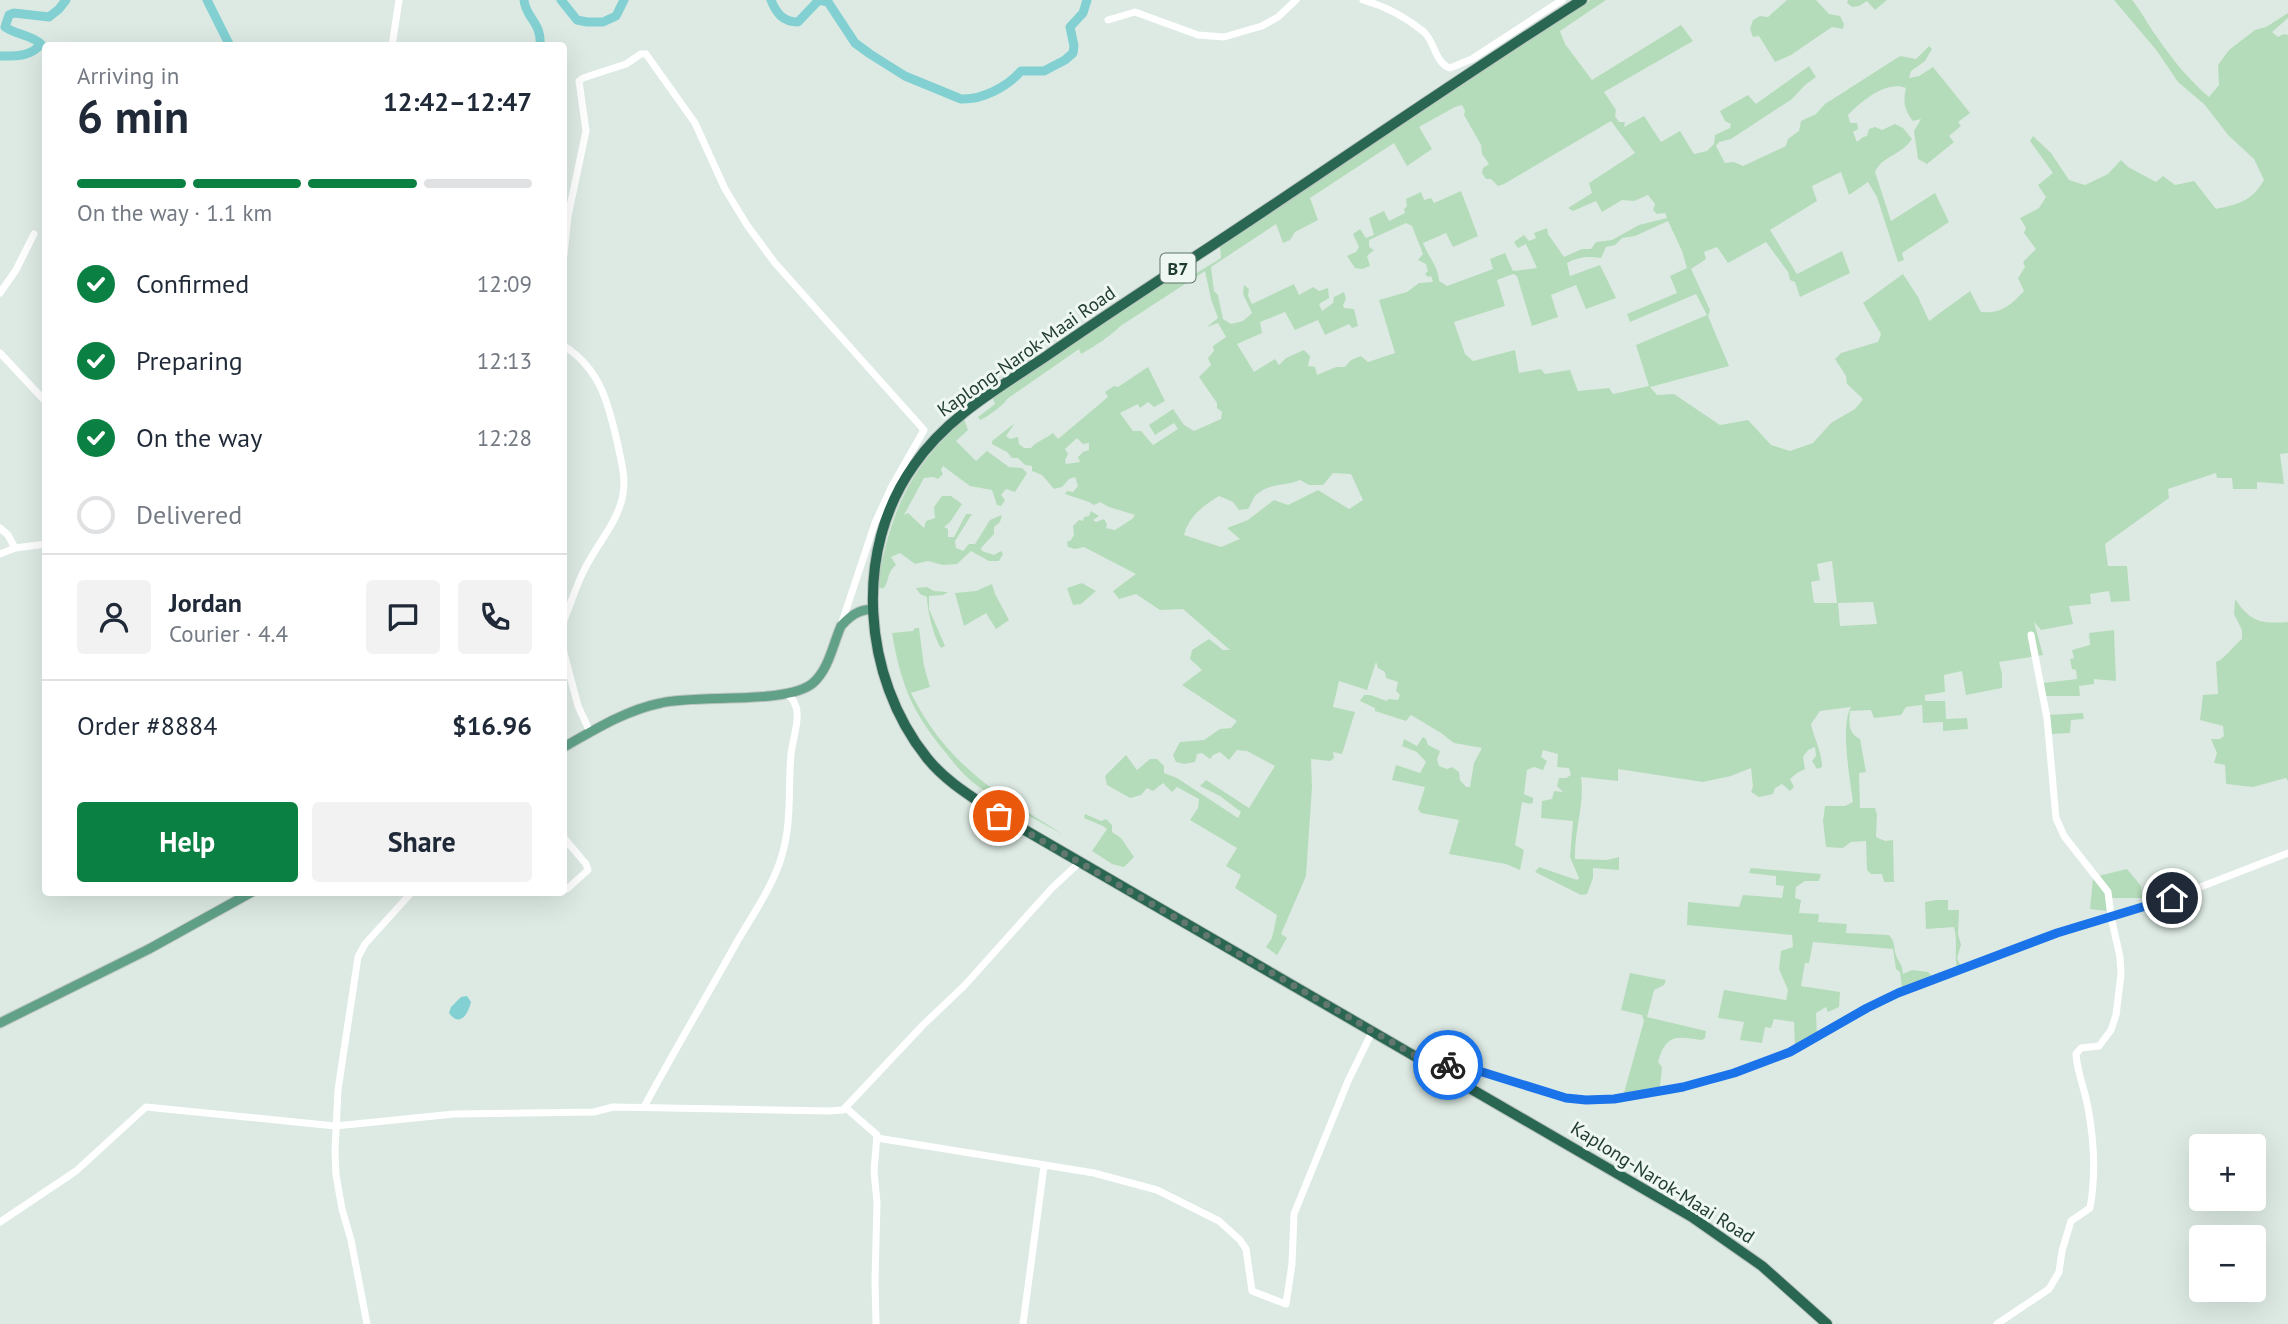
<!DOCTYPE html>
<html lang="en">
<head>
<meta charset="utf-8">
<style>
  body { margin:0; font-family:"PT Sans",sans-serif; background:#f2f2f3; color:#1f2937; height:100vh; display:flex; flex-direction:column; font-size:26px; white-space:nowrap }
  * { box-sizing:border-box; margin:0 }
  p { font-size:23px; color:#747a83 }
  .icon { flex:none; width:38px; height:38px; fill:none; stroke:currentColor; stroke-width:2; stroke-linecap:round; stroke-linejoin:round }
  .map { position:relative; flex:1; overflow:hidden }
  .details { position:absolute; left:42px; top:42px; width:525px; height:854px; display:flex; flex-direction:column; background:#fff; border-radius:7px; box-shadow:0 7px 28px #0002 }
  .details>* { flex:none }
  .controls { position:absolute; left:2189px; top:1134px; display:grid; gap:14px }
  .controls a { display:grid; place-items:center; width:77px; height:77px; border-radius:7px; background:#fff; box-shadow:0 7px 28px #0002; font-size:35px }
  .pin { position:absolute; display:grid; place-items:center; width:60px; height:60px; color:#fff; margin:-30px; border:4px solid #fff; border-radius:50%; box-shadow:0 2px 7px #0007 }
  .courier { position:absolute; display:grid; place-items:center; width:70px; height:70px; margin:-35px; border:5px solid #1a73e8; border-radius:50%; background:#fff; color:#222; box-shadow:0 2px 9px #0007 }
  .summary em { font-style:normal; font-weight:600 }
  .summary div { display:flex; flex-direction:column-reverse }
  .summary { display:flex; align-items:center; justify-content:space-between; height:119px; padding:0 35px }
  h1 { font-size:46px; font-weight:600; line-height:52px }
  .bar { display:grid; grid-template-columns:repeat(4,1fr); gap:10px 7px; align-content:center; height:84px; padding:0 35px }
  .bar i { height:9px; border-radius:5px; background:#e0e1e3 }
  .bar .on { background:#0b8043 }
  .bar p { grid-column:span 4 }
  .line { display:flex; align-items:center; gap:18px; padding:0 35px; border-top:2px solid #e0e1e3 }
  .line div { flex:1 }
  .round { display:grid; place-items:center; flex:none; width:74px; height:74px; border-radius:7px; background:#f2f2f3 }
  ol { padding:0 35px; list-style:none }
  li { display:flex; align-items:center; gap:21px; height:77px }
  li p { margin-inline-start:auto }
  li .icon { padding:7px; border-radius:50%; background:#0b8043; color:#fff; stroke-width:4 }
  li:last-child { color:#747a83 }
  li i { width:38px; height:38px; border:4px solid #e0e1e3; border-radius:50% }
  .button { display:flex; gap:14px; margin-top:auto; padding:14px 35px }
  .button a { flex:1; height:80px; border-radius:7px; background:#0b8043; color:#fff; font-size:28px; font-weight:600; line-height:80px; text-align:center }
  .button a+a { background:#f2f2f3; color:#1f2937 }
  .map>svg:first-child { display:block }
  .green { fill:#b5dcba; fill-rule:evenodd }
  .water { fill:#82d0d2 }
  .lines { fill:none; stroke-linecap:round; stroke-linejoin:round }
  .river { stroke:#82d0d2; stroke-width:9 }
  .major-casing { stroke:#bcc4c1; stroke-width:11 }
  .highway-casing { stroke:#bcc4c1; stroke-width:12 }
  .minor { stroke:#fff; stroke-width:7 }
  .major { stroke:#60a188; stroke-width:9 }
  .highway { stroke:#2a6752; stroke-width:10 }
  .done { stroke:#62786e; stroke-width:7; stroke-dasharray:0 12.6 }
  .route { stroke:#1a73e8; stroke-width:9 }
  .labels { text-anchor:middle; dominant-baseline:central; stroke-width:6; stroke-linejoin:round; paint-order:stroke }
  .shield { fill:#eef7f1; stroke:#5d7369; stroke-width:2 }
  .shield-label { font-size:18px; font-weight:bold; fill:#1f3a2f }
  .street-label { font-size:19px; fill:#1f3a2f; stroke:#eef7f1 }
</style>
</head>
<body>
<div class="map">
<svg width="2288" height="1324" viewBox="0 0 2288 1324">
  <rect width="100%" height="100%" fill="#ddeae3"/>
  <!-- green -->
  <g class="green">
    <path d="M1590 0H1606L1560 31 1565 44 1592 80 1681 25 1693 41 1604 92 1616 110 1615 116 1619 122H1625L1624 127 1644 116 1661 142 1680 131 1694 154 1707 151 1714 144 1715 135 1730 128 1731 124 1725 121 1720 111 1748 95 1756 104 1809 66 1816 77 1805 85 1792 99 1731 139 1719 142 1716 146 1725 163 1734 162 1743 166 1786 146 1788 139 1799 131 1801 121 1816 114 1825 104 1900 56 1916 59 1929 46 1932 49 1925 61 1911 71 1909 78 1919 76 1933 67 1970 113 1958 122 1961 126 1949 136 1954 142 1927 164 1918 159 1914 131 1921 119 1913 121C1904 110 1903 101 1906 88 1886 80 1862 101 1848 115L1850 123H1857L1858 129 1853 132 1857 142 1863 137 1867 136 1869 129 1875 127 1882 130 1895 124 1903 128 1912 139C1902 155 1882 156 1875 172L1891 221 1935 193 1949 222 1902 253 1904 260 1898 262 1877 197 1868 182 1849 195 1841 172 1812 186 1817 201 1770 230 1797 274 1842 251 1850 273 1800 297 1795 282 1790 280 1788 272 1766 242 1728 263 1717 247 1704 252 1706 259 1691 269 1710 310 1708 316 1729 366 1650 387 1657 395 1674 394 1720 425 1748 420 1771 445 1790 451 1813 443 1831 423 1855 409 1863 399 1847 384 1846 376 1835 359 1841 353 1878 342 1881 334 1863 303 1903 274 1918 297 1929 321 1970 291 1981 312C2001 314 2011 305 2024 291L2018 278 2025 267 2023 262 2036 249 2024 233 2026 228 2020 218 2039 208 2046 197 2038 185 2053 173 2030 141 2033 136 2051 153 2069 180 2085 185 2108 174 2121 160 2128 167 2156 182 2163 176 2175 185 2194 181 2216 209C2239 204 2252 201 2264 180L2254 159 2228 135 2205 105 2178 82 2157 51 2114 0H2132C2142 12 2148 25 2157 37 2172 59 2189 80 2209 97L2219 85 2218 65 2229 50 2255 30 2266 27 2288 13V18L2272 32 2278 37 2284 34 2288 35V453L2280 454 2284 484 2257 482V489H2233L2232 478H2217L2216 473 2168 489 2169 498 2105 544 2108 566H2127L2130 601 2111 602 2109 591 2090 594 2091 604 2069 606 2073 624 2041 630 2034 622 2043 655 1999 662 2002 674V688L1966 695 1962 671 1944 675 1945 692 1925 695V701H1945L1946 719 1967 718 1968 729 1943 731V722L1923 723 1922 705 1906 707 1901 715 1874 718 1871 710 1850 711C1849 723 1848 733 1860 739L1866 772 1859 773 1860 808H1875L1877 814 1876 837 1885 841 1893 840 1894 882H1884L1882 874H1871L1867 870 1866 841 1851 842 1843 848 1826 847 1823 821 1825 806H1845L1853 802C1850 779 1840 726 1851 707L1820 711 1811 724C1814 739 1822 751 1822 767L1817 769 1812 761 1816 756 1815 747 1808 750 1803 757 1805 769 1797 773 1790 779 1794 787 1790 791 1782 784 1775 788 1773 794 1759 797 1751 792 1753 786 1751 768 1731 776 1703 782 1618 769V781L1581 777C1585 804 1574 831 1575 859L1607 860 1619 857V870L1593 868V878L1587 894 1581 895 1535 872 1539 867 1577 880 1579 878 1570 857 1573 821 1541 818 1542 801 1552 799 1554 791 1563 792 1557 786 1559 778H1566L1571 775 1569 768 1557 767 1558 754 1543 750 1541 757 1547 761 1543 770 1534 767 1527 770 1524 794 1533 798V802L1531 804 1522 802 1515 845 1524 850 1520 870 1506 864 1449 854 1459 820 1421 813 1418 809 1425 787 1392 780 1396 765 1420 773 1426 762 1417 752 1402 746 1404 739 1417 746 1423 737 1426 739 1428 745 1440 751 1437 759 1439 766 1447 769 1452 767 1459 772 1460 780 1466 787H1470L1474 763 1482 748 1454 743 1441 733 1411 715 1406 721 1375 711V708L1360 701 1364 695H1370L1387 701 1388 699 1398 700 1400 695 1396 691 1398 682 1386 678 1385 672 1378 668 1376 662 1367 690 1339 681 1333 707 1355 712 1342 754 1333 752 1334 758 1330 761 1311 759 1312 787 1306 876 1281 934 1287 938 1277 955 1266 947 1272 938 1277 915 1235 888 1241 875 1226 866 1237 848 1190 820 1198 808 1199 799 1177 787 1172 792 1163 783 1153 791 1147 788 1141 795 1130 798 1107 785 1105 776 1126 755 1137 770 1150 759H1157L1164 766V773L1177 778 1238 818 1241 812 1220 796 1200 786 1206 780 1249 808 1275 766 1247 751 1237 750 1229 760 1220 752 1213 755 1210 759 1202 753 1197 754 1195 762 1184 764 1176 762 1173 755 1180 742 1204 740 1220 729 1231 728 1237 721 1182 685 1202 670 1190 659 1192 650 1209 639 1223 650H1230L1183 609 1160 610 1136 594 1119 599 1113 591 1136 574 1084 547 1075 549 1068 547 1067 542 1071 540 1074 535 1073 526 1079 520 1083 521 1084 517 1089 516 1091 511 1099 516 1093 520 1096 522 1104 519 1107 524 1106 528 1115 530 1132 519 1135 515 1109 507 1100 502 1094 505 1089 502 1065 494 1067 491 1073 492 1078 486 1075 477 1069 479 1062 487 1054 489 1042 475 1032 471V466L1025 465 1018 458H1012L1007 452 992 444V441L1015 423 1006 436 1010 439 1018 437 1019 444 1024 448H1031C1037 441 1045 439 1053 433L1058 439 1108 397 1105 392 1114 386 1118 387 1148 367 1165 401 1154 407 1148 402 1140 408 1138 404 1120 413 1133 431H1141L1153 445 1178 429 1174 423 1155 435 1149 425 1173 409 1184 425 1194 431 1221 419 1222 412 1217 408V403L1199 377 1211 365 1208 358 1214 351 1213 346 1226 337 1218 323 1207 327 1218 318 1211 299 1205 271 1119 327C1114 334 1089 350 1081 354L1079 349 1007 399C1004 405 986 418 980 420L978 417 995 404 992 397 1178 273 1187 279 1221 258 1220 246ZM1462 105 1465 111 1464 115 1481 145 1482 154 1489 164 1483 168 1482 173 1486 179H1491L1498 186 1504 184 1611 121 1635 153 1589 183 1592 193 1568 208 1573 211 1596 201 1602 212 1622 200 1634 201 1648 195 1655 204 1653 210 1657 214 1665 213 1667 218 1639 225 1612 240 1596 242 1591 249H1582L1564 257 1548 234 1547 228 1534 233 1536 238 1529 241 1524 235 1514 242 1518 248 1526 244 1537 268 1513 271 1505 253 1490 259 1493 269 1447 286 1439 281C1439 268 1428 256 1423 243L1446 233 1453 247 1478 236 1461 191 1434 203 1431 198 1424 200 1421 192 1406 199 1407 206 1404 209 1405 213 1389 221 1384 211 1369 218 1374 235 1366 238 1360 229 1353 234 1359 247 1356 252 1347 256 1355 268 1362 269 1370 266 1367 256 1374 250 1369 247V240L1406 223 1412 226 1423 254 1418 260 1426 264 1428 271 1425 274 1428 277 1431 276 1433 282 1419 283 1407 292 1379 300 1395 353 1368 362 1361 356 1351 360 1345 367H1336L1317 375 1315 367 1308 366 1310 356 1304 350 1286 358 1279 365 1275 359 1254 372 1237 344 1262 333 1260 322 1285 312 1295 330 1318 320 1325 335 1349 324 1352 328 1358 326 1354 309 1344 308 1343 305 1346 299 1344 292 1334 297 1333 303 1322 311 1319 304 1329 298 1328 288 1319 291 1313 287 1299 295 1294 284 1252 304 1248 296 1249 289 1244 285 1243 294 1252 313 1243 321 1231 324 1223 319 1218 295 1214 291 1211 267 1276 224 1283 243 1290 240 1295 232 1318 220 1310 198 1394 143 1407 166 1432 149 1419 127 1455 107ZM1668 221 1682 251 1687 268 1670 276 1677 293 1627 314 1630 322 1696 294 1707 315 1636 345 1649 386 1613 394 1609 388 1578 391 1570 370 1545 374 1541 369 1519 373 1515 350 1473 361 1465 354 1454 322 1505 306 1497 280 1513 274 1517 276 1532 326 1558 317 1551 295 1576 285 1586 309 1616 298 1600 265 1570 276 1567 263C1578 257 1588 256 1601 258L1606 247 1615 245 1622 238 1635 236ZM1077 438 1083 444 1089 443V450L1083 452 1078 457 1080 462 1066 464 1065 460 1068 454 1065 449ZM1333 473 1351 474 1363 500 1349 509 1318 490 1288 505 1274 500 1248 520 1227 528 1240 539 1221 547 1184 535C1189 516 1203 506 1219 496L1233 502 1239 510 1248 509C1251 505 1253 497 1257 494 1269 483 1287 486 1300 480L1309 485H1323ZM1832 561 1837 603H1814L1811 582 1820 580 1817 564ZM1873 602 1877 624 1840 626 1838 603Z"/>
    <path d="M1787 0H1816L1829 14 1840 16 1844 24 1843 29 1832 27 1791 55 1775 62 1759 36 1753 37 1750 29 1753 20 1760 16 1768 17Z"/>
    <path d="M1848 0H1887L1875 10 1867 1 1859 6 1852 7 1847 3Z"/>
    <path d="M964 419 968 430 956 441 976 461 987 451 1009 467 1022 468 1027 473 1015 492 1006 489 1001 495 1005 500 1001 506 997 505 992 490 970 486 943 466 941 470 943 474 938 479 933 477 924 478 904 515 908 513 924 528 926 521 935 518 934 507 942 496H951L962 504 950 522 944 527 948 529V537H954L966 514H972L955 541 956 548 963 551 969 544H975L990 520 1002 515 1000 522 994 527V534L981 548 982 551 994 555 1001 551 1003 554 999 561H989L971 551 957 564 943 565 928 561 915 564 900 553 891 557 896 565C886 573 890 581 883 589L877 586C891 512 907 471 964 419Z"/>
    <path d="M1082 583 1096 591 1081 604 1073 605 1067 588Z"/>
    <path d="M992 584 995 594 1009 620 996 629 986 613 964 626 955 593 976 591Z"/>
    <path d="M927 587 934 591 948 592 943 595 929 596V609L945 646 941 648C934 638 927 609 927 597L920 594 916 588Z"/>
    <path d="M2235 599C2251 622 2260 624 2288 622V781L2286 778 2253 787 2226 784 2225 765 2214 763 2217 753 2211 739H2220L2224 736 2223 726 2200 720 2203 695 2218 694 2216 662C2226 658 2233 646 2242 639V630L2234 614Z"/>
    <path d="M915 628H919L924 666 930 687 911 693C948 767 997 793 1064 835 1036 819 1006 805 979 787 966 778 956 766 946 753 912 712 901 685 892 633L913 631Z"/>
    <path d="M2114 630 2116 681 2094 679V684L2079 686 2080 696H2046L2043 683 2077 679 2076 670 2072 669 2070 659 2074 658 2072 650 2090 645 2089 633Z"/>
    <path d="M2083 713 2084 719 2071 720 2070 733 2051 734 2048 715Z"/>
    <path d="M1085 814 1101 821 1106 819 1112 825V832L1121 838 1134 857 1124 867 1112 864 1092 851 1107 829 1103 826 1084 818Z"/>
    <path d="M1751 868 1821 874 1819 881H1805L1796 887 1795 898 1801 900 1799 913 1819 914 1818 922 1847 924 1846 933 1889 935C1896 942 1893 949 1897 958 1901 965 1902 965 1903 974L1912 970 1928 972 1932 976 1902 988 1900 972 1896 969 1893 949 1813 942 1809 963H1805L1801 986 1840 992 1839 1007 1828 1012 1826 1007 1816 1013 1817 1034 1795 1046 1794 1022 1774 1019 1771 1028 1765 1027 1762 1043 1740 1040 1744 1022 1718 1018 1724 990 1786 1000 1788 990 1779 969 1781 951 1793 947 1792 935 1687 925 1688 902 1739 907 1743 895 1782 898 1784 886 1776 885V876L1749 873Z"/>
    <path d="M2127 869 2141 886 2142 898H2112L2098 876Z"/>
    <path d="M2174 869 2189 873 2198 885 2180 892Z"/>
    <path d="M2093 878 2105 893 2107 911 2090 909Z"/>
    <path d="M1936 900H1948V910H1959L1958 934 1961 945 1957 958 1961 967 1957 968C1954 954 1958 941 1954 927L1926 929 1925 902Z"/>
    <path d="M1630 973 1666 980 1664 985 1654 990 1647 1017 1706 1031 1705 1038 1702 1040C1676 1036 1666 1034 1658 1062L1662 1067 1660 1087 1624 1093 1644 1021 1642 1015 1621 1010Z"/>
  </g>
  <!-- water -->
  <path class="water" d="M467 996 471 1002C468 1014 460 1028 449 1013L451 1007 461 997Z"/>
  <g class="lines">
    <!-- river -->
    <g class="river">
      <path d="M207 0 230 46"/>
      <path d="M524 0C526 19 542 22 540 46"/>
      <path d="M561 0 577 20 587 22H603L616 16 624 0"/>
      <path d="M771 0C776 13 783 22 798 22L819 0 828 2 855 43 870 54 905 76 961 99C982 100 1007 87 1021 71H1044L1065 60 1073 53 1074 46 1070 27 1083 13 1087 0"/>
      <path d="M0 56C15 56 31 57 41 44 31 35 17 35 5 27L9 15 14 13 49 17 59 9 66 0"/>
    </g>
    <!-- major casing -->
    <g class="major-casing">
      <g id="major">
        <path d="M564 747C594 730 626 710 661 703 698 694 787 705 813 683 829 669 833 644 841 626 850 616 858 610 872 609"/>
        <path d="M0 1023 149 949 252 892"/>
      </g>
    </g>
    <!-- highway casing -->
    <g class="highway-casing">
      <path id="highway" d="M1582 0C1451 83 1323 173 1193 258 1144 290 1094 323 1045 357 997 389 947 417 914 465 853 550 862 677 927 758 946 782 974 798 999 815L1692 1217 1762 1266 1827 1324"/>
    </g>
    <!-- minor -->
    <g class="minor">
      <path d="M1363 0C1384 6 1407 18 1424 32 1435 42 1435 63 1450 68L1472 59 1562 0"/>
      <path d="M1108 20 1135 12 1198 35 1224 37 1262 26 1278 17 1296 0"/>
      <path d="M392 46 399 0"/>
      <path d="M564 255 568 216 586 131 579 81 583 78 626 64 641 54H646L695 123 725 189 747 225 775 263 924 430 892 486 875 523 841 625"/>
      <path d="M0 293 16 270 34 234"/>
      <path d="M564 346C600 369 608 402 617 441 621 461 627 479 622 499 616 523 600 541 589 561 578 579 572 601 564 620"/>
      <path d="M0 353 46 402"/>
      <path d="M0 528 8 535 15 548"/>
      <path d="M0 554 15 548 46 544"/>
      <path d="M564 653 578 706 590 732"/>
      <path d="M564 838 586 864 588 870 567 889"/>
      <path d="M1437 1068 1455 1064 1537 1090 1566 1098 1586 1100 1614 1099 1710 1081 1790 1052 1867 1008 1898 993 2057 933 2172 898 2288 853"/>
      <path d="M644 1107C674 1051 707 996 738 940 754 913 774 884 782 855 792 822 788 787 791 754 793 735 806 707 787 694"/>
      <path d="M846 1108 877 1135 874 1171 877 1203 875 1281 876 1324"/>
      <path d="M877 1138 1094 1173 1157 1190 1219 1221 1240 1240 1246 1249 1252 1291 1286 1304 1292 1264 1294 1214 1348 1081 1372 1032"/>
      <path d="M0 1222 76 1171 146 1107 335 1126 454 1114 594 1112 613 1107 828 1111 843 1110 923 1025 964 986 1052 888 1080 862"/>
      <path d="M367 1324 351 1240 342 1209 336 1175 335 1151 338 1090 358 957 365 944 412 892"/>
      <path d="M1023 1324 1044 1166"/>
      <path d="M1997 1324 2049 1289 2059 1272 2062 1251 2071 1221 2090 1208C2096 1175 2094 1140 2088 1108 2085 1090 2077 1072 2076 1054L2081 1048 2099 1046 2111 1030 2116 1015 2121 974 2120 957 2111 917 2108 892 2064 836 2056 818 2047 718 2031 635"/>
    </g>
    <!-- major -->
    <use href="#major" class="major"/>
    <!-- highway -->
    <use href="#highway" class="highway"/>
  </g>
  <g class="lines">
    <!-- done -->
    <path class="done" d="M999 816 1437 1068 1448 1065"/>
    <!-- route -->
    <path class="route" d="M1448 1065 1466 1067 1566 1098 1586 1100 1614 1099 1683 1087 1734 1073 1790 1052 1867 1008 1898 993 2057 933 2172 898"/>
  </g>
  <g class="labels">
    <!-- shield labels -->
    <rect class="shield" x="1160.5" y="253.5" width="35" height="29" rx="5"/>
    <g class="shield-label">
      <text x="1178" y="268">B7</text>
    </g>
    <!-- street labels -->
    <g class="street-label">
      <text transform="translate(1026 351) rotate(-35)">Kaplong-Narok-Maai Road</text>
      <text transform="translate(1663 1182) rotate(32)">Kaplong-Narok-Maai Road</text>
    </g>
  </g>
</svg>
<div class="controls">
<a>+</a>
<a>−</a>
</div>
<div class="pin" style="left:999px;top:816px;background:#ea580c"><svg class="icon" aria-label="bag" viewBox="0 0 24 24"><path d="M5 8h14l-1 12H6zM9 8a3 3 0 0 1 6 0"/></svg></div>
<div class="pin" style="left:2172px;top:898px;background:#1f2937"><svg class="icon" aria-label="home" viewBox="0 0 24 24"><path d="M3 11l9-7 9 7M6 9v11h12V9"/></svg></div>
<div class="courier" style="left:1448px;top:1065px"><svg class="icon" aria-label="bike" viewBox="0 0 24 24"><circle cx="6" cy="16" r="4"/><circle cx="18" cy="16" r="4"/><path d="M6 16l4-8h5l3 8M10 8l3 8H6M13 5h3"/></svg></div>
<section class="details">
<div class="summary"><div><h1>6 min</h1><p>Arriving in</p></div><em>12:42–12:47</em></div>
<div class="bar"><i class="on"></i><i class="on"></i><i class="on"></i><i></i><p>On the way · 1.1 km</p></div>
<ol>
<li><svg class="icon" aria-label="check" viewBox="0 0 24 24"><path d="M5 12l5 5 9-10"/></svg>Confirmed<p>12:09</p></li>
<li><svg class="icon" aria-label="check" viewBox="0 0 24 24"><path d="M5 12l5 5 9-10"/></svg>Preparing<p>12:13</p></li>
<li><svg class="icon" aria-label="check" viewBox="0 0 24 24"><path d="M5 12l5 5 9-10"/></svg>On the way<p>12:28</p></li>
<li><i></i>Delivered</li>
</ol>
<div class="line" style="height:126px"><a class="round"><svg class="icon" aria-label="person" viewBox="0 0 24 24"><circle cx="12" cy="8" r="4"/><path d="M4 21q1-7 8-7t8 7"/></svg></a><div><b>Jordan</b><p>Courier · 4.4</p></div><a class="round"><svg class="icon" aria-label="chat" viewBox="0 0 24 24"><path d="M4 5h16v11H9l-5 4z"/></svg></a><a class="round"><svg class="icon" aria-label="phone" viewBox="0 0 24 24"><path d="M5 4h4l2 5-3 2q2 4 5 5l2-3 5 2v4C11 20 4 13 5 4z"/></svg></a></div>
<div class="line" style="height:91px"><div>Order #8884</div><b>$16.96</b></div>
<div class="button"><a>Help</a><a>Share</a></div>
</section>
</div>
</body>
</html>
